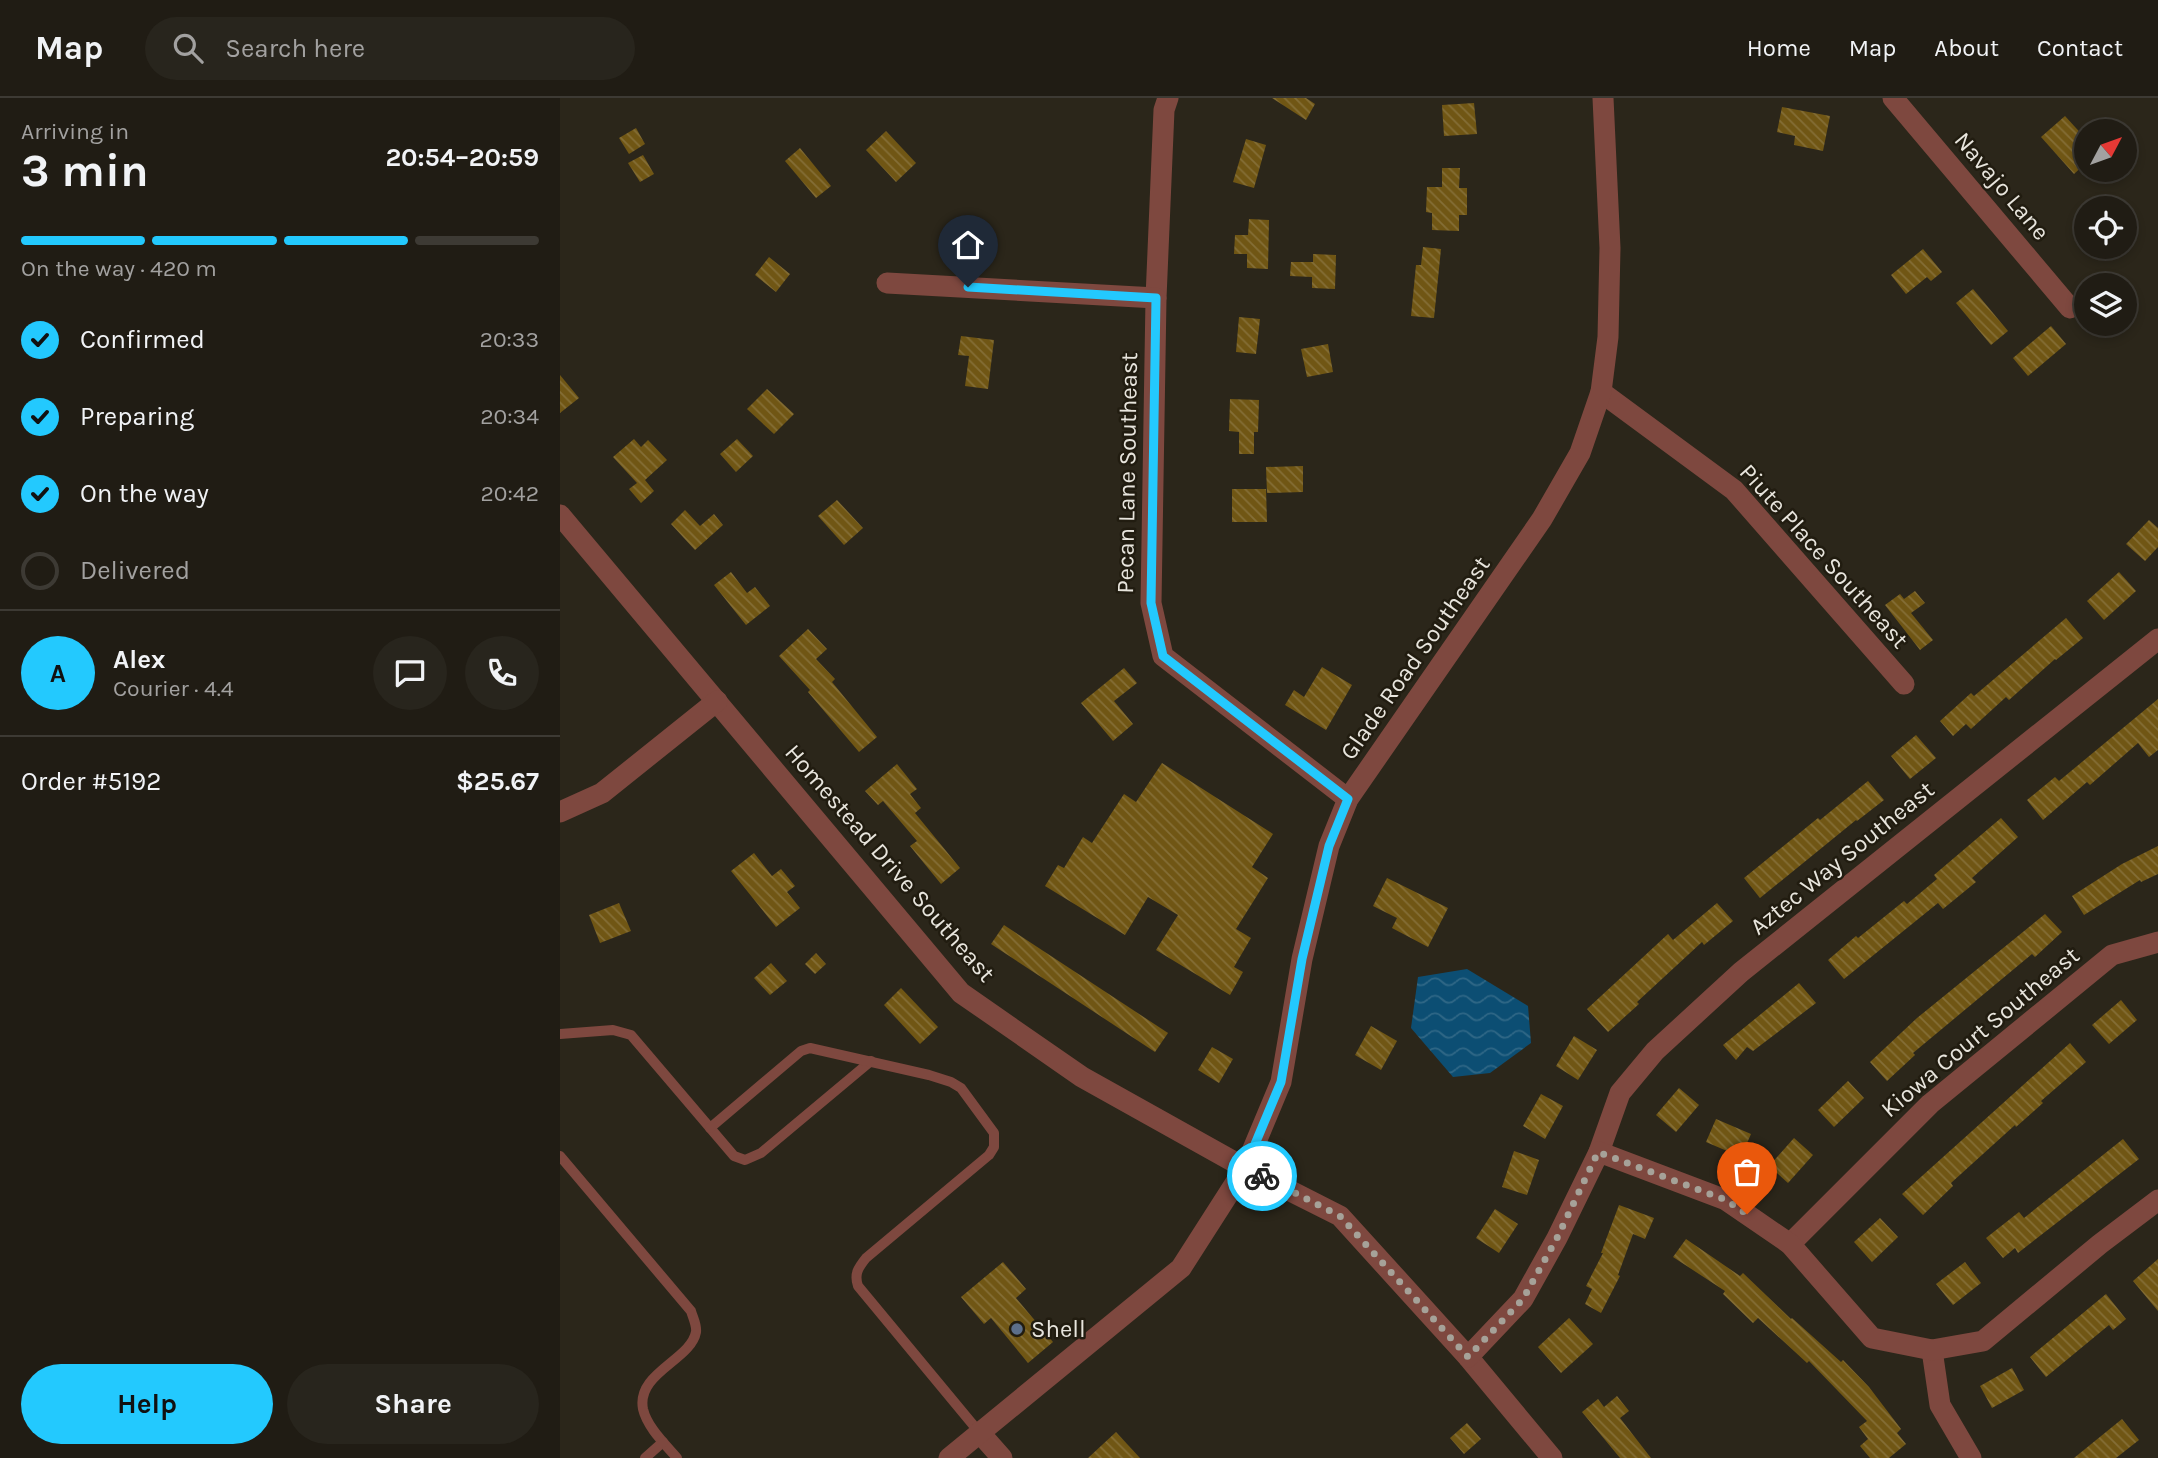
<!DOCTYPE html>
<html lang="en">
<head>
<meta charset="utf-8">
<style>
  body { margin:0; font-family:Karla,sans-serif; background:#28251d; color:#f1f3f6; height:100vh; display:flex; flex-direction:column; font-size:26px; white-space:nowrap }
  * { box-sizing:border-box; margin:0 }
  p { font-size:23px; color:#a2a1a0 }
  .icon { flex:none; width:38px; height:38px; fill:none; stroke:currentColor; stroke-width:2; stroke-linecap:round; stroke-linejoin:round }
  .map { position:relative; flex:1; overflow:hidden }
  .details { display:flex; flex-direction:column; background:#201c14; width:560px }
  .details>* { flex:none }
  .needle { width:46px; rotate:49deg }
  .fabs { position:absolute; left:1514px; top:21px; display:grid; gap:14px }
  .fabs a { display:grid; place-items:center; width:63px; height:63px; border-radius:50%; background:#201c14; box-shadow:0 4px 10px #0003,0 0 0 2px #3d3a34; font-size:35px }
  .pin { position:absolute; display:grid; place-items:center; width:60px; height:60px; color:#fff; margin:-72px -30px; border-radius:50% 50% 50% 0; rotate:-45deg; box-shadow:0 0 7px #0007 }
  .pin .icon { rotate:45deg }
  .courier { position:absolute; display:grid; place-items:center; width:70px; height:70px; margin:-35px; border:5px solid #23c9fe; border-radius:50%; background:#fff; color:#222; box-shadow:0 2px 9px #0007 }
  .summary em { font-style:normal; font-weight:700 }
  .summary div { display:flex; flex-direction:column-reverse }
  .summary { display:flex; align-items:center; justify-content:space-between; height:119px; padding:0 21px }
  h1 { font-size:46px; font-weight:700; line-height:52px }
  .bar { display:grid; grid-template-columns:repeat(4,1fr); gap:10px 7px; align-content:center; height:84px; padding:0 21px }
  .bar i { height:9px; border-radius:5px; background:#3d3a34 }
  .bar .selected { background:#23c9fe }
  .bar p { grid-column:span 4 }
  .line { display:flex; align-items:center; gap:18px; padding:0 21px; border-top:2px solid #3d3a34 }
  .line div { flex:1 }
  .round { display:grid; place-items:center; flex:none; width:74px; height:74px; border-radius:37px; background:#28251d }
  ol { padding:0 21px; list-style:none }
  li { display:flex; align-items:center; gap:21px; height:77px }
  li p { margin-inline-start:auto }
  li .icon { padding:7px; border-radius:50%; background:#23c9fe; color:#111; stroke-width:4 }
  li:last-child { color:#a2a1a0 }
  li i { width:38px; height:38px; border:4px solid #3d3a34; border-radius:50% }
  .primary-button { display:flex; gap:14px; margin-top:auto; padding:14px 21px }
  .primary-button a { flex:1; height:80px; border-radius:42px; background:#23c9fe; color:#111; font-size:28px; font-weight:700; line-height:80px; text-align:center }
  .primary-button a+a { background:#28251d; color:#f1f3f6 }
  header { display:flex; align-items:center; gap:42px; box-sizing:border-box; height:98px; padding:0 35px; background:#201c14; border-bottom:2px solid #3d3a34 }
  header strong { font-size:33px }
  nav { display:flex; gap:38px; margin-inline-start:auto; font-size:24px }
  .search { width:490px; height:63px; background:#28251d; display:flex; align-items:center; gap:18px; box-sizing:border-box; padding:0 24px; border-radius:38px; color:#a2a1a0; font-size:26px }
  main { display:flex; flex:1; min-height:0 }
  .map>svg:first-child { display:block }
  .water { fill:url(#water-waves) }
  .building { fill:url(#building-back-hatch) }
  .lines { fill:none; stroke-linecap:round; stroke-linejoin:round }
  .service { stroke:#7e483f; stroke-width:10 }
  .minor { stroke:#7e483f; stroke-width:21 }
  .tertiary { stroke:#7e483f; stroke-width:21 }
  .done { stroke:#a6a299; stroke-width:7; stroke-dasharray:0 12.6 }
  .route { stroke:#23c9fe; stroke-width:9 }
  .service-dot { fill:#5c6f8a; stroke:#211c10; stroke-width:2.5 }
  .labels { text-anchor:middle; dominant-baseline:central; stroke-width:5; stroke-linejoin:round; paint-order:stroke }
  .street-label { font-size:24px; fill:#e8e5dd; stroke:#211c10 }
  .poi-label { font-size:24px; fill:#e8e5dd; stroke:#211c10; text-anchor:start }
</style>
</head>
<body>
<header>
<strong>Map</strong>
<div class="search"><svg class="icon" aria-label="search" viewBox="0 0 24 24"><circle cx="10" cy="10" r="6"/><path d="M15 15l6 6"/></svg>Search here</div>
<nav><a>Home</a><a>Map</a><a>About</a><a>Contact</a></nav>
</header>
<main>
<section class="details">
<div class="summary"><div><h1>3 min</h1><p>Arriving in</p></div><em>20:54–20:59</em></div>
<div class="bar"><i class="selected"></i><i class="selected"></i><i class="selected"></i><i></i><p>On the way · 420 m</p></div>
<ol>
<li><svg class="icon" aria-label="check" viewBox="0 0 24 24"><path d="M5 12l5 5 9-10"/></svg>Confirmed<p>20:33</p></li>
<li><svg class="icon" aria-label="check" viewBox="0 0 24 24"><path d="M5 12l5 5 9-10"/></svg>Preparing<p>20:34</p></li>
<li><svg class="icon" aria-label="check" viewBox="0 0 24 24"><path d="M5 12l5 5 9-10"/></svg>On the way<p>20:42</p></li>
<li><i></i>Delivered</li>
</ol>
<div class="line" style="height:126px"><b class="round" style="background:#23c9fe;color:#111">A</b><div><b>Alex</b><p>Courier · 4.4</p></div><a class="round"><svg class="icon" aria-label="chat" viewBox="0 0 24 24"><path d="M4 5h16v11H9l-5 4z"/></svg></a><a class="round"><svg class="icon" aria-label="phone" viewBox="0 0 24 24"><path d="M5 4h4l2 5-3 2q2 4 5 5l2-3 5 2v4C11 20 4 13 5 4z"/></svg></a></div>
<div class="line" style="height:91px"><div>Order #5192</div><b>$25.67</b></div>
<div class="primary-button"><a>Help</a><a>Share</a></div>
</section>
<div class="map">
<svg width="1598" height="1360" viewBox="0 0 1598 1360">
  <defs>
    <pattern id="water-waves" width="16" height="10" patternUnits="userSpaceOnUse" patternTransform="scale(1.75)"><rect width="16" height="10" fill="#0c4e73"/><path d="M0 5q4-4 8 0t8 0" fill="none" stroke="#2f6786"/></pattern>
    <pattern id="building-back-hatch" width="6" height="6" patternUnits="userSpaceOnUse" patternTransform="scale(1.75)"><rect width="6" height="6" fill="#705614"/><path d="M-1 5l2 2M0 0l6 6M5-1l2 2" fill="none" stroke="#846e36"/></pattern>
  </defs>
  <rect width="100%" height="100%" fill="#2b261a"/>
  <!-- water -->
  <path class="water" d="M907 871 968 908 971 945 930 975 893 979 851 930 858 879Z"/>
  <!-- building -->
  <g class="building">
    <path d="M712 0H746L755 6 746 22Z"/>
    <path d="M914 5 917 36 884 38 882 7Z"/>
    <path d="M1222 9 1270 18 1263 53 1234 47 1235 38 1217 34Z"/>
    <path d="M1505 18 1526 41V65L1514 76 1481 39Z"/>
    <path d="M76 30 85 46 69 56 59 40Z"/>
    <path d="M326 33 356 65 336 84 306 52Z"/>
    <path d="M686 41 706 47 694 90 673 84Z"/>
    <path d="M240 50 271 88 256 100 225 63Z"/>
    <path d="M83 57 94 76 80 84 68 65Z"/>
    <path d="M882 70H900L899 90H907V117H899V133L872 132V115L866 114 867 89H882Z"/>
    <path d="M689 121 709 122 708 171 687 170V156H674L675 137H688Z"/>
    <path d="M863 149 881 151 874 220 851 218 856 167H861Z"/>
    <path d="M1363 151 1382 174 1371 183 1367 179 1346 196 1331 177Z"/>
    <path d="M753 156 776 157 775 191 752 190V179L730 178 731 164H753Z"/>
    <path d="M209 159 230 176 216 194 195 177Z"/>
    <path d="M1413 191 1448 233 1431 247 1396 205Z"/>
    <path d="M679 219 700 221 696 256 676 254Z"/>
    <path d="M1491 228 1506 246 1468 278 1453 260Z"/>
    <path d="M401 238 434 242 428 291 405 288 409 258 398 257Z"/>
    <path d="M768 246 773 274 747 279 741 251Z"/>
    <path d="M0 277 19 300 0 315Z"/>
    <path d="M207 291 234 316 214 336 187 311Z"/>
    <path d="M670 301 699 302 698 334H694V356H679V334L669 333Z"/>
    <path d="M74 341 81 349 88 342 107 362 85 382 94 393 81 405 69 391 77 385 53 359Z"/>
    <path d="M177 341 193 358 176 374 160 356Z"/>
    <path d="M743 368V394L707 395 706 369Z"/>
    <path d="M672 391H706L707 424H672Z"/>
    <path d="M277 402 303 430 284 447 258 418Z"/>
    <path d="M125 412 140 428 154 416 163 427 135 452 111 426Z"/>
    <path d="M1589 422 1598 430V449L1585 463 1566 446Z"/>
    <path d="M171 474 187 495 195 489 210 508 186 527 154 487Z"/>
    <path d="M1559 474 1576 493 1544 522 1527 503Z"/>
    <path d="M1355 493 1365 505 1351 515 1373 542 1360 552 1325 507 1340 496 1344 501Z"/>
    <path d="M1506 520 1523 540 1496 562 1495 561 1449 602 1446 599 1411 631 1406 626 1393 638 1380 623 1411 595 1414 598Z"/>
    <path d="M248 531 267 551 256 561 275 581 272 584 317 639 299 654 248 594 250 592 219 558Z"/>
    <path d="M762 569 792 587 766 632 725 607 734 592 744 599Z"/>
    <path d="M564 570 577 585 554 603 573 626 553 643 521 605Z"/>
    <path d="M1598 601V652L1589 659 1578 645 1530 687 1527 684 1483 722 1467 702 1495 679 1499 683Z"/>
    <path d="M1356 637 1376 660 1350 681 1331 658Z"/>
    <path d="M602 665 713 736 692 769 708 780 676 831 691 840 674 869 683 874 670 897 596 852 618 817 588 799 565 837 485 788 498 767 504 770 523 739 532 745 564 696 576 704Z"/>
    <path d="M337 666 357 691 350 696 361 710 355 715 400 770 381 786 350 748 357 743 323 703 318 707 305 693Z"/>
    <path d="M1308 683 1324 702 1297 723 1296 722 1200 800 1184 780 1258 720 1260 722Z"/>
    <path d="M1441 720 1458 739 1412 780 1416 784 1383 811 1378 805 1284 881 1268 862 1296 838 1298 840 1344 803 1347 806 1377 781 1374 777Z"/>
    <path d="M1598 748V776L1581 784 1580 782 1524 817 1512 798 1562 766Z"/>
    <path d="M194 755 212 778 221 771 235 788 227 794 240 810 216 829 171 773Z"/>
    <path d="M827 780 888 810 868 849 832 830 837 820 813 808Z"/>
    <path d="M59 805 71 833 40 845 29 817Z"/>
    <path d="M1157 805 1173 823 1144 847 1142 844 1077 904 1079 906 1048 934 1027 911 1108 836 1113 842Z"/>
    <path d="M1485 816 1502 834 1475 859 1472 856 1353 955 1355 957 1327 983 1310 964 1357 920Z"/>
    <path d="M444 827 608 935 595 954 431 846Z"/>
    <path d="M256 855 266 866 255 876 245 866Z"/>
    <path d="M211 865 227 883 210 897 194 880Z"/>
    <path d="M1239 885 1256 905 1193 953 1187 949 1176 962 1163 947Z"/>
    <path d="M341 890 378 929 360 946 324 907Z"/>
    <path d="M1561 902 1577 922 1549 946 1532 927Z"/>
    <path d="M811 928 837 943 821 972 795 957Z"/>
    <path d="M1014 938 1037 952 1018 982 996 968Z"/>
    <path d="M1510 945 1526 964 1481 1003 1483 1005 1456 1029 1455 1027 1391 1085 1393 1088 1363 1117 1342 1096Z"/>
    <path d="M652 949 673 961 659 985 638 972Z"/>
    <path d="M1288 983 1304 1000 1274 1029 1258 1012Z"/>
    <path d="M1119 990 1139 1007 1116 1034 1096 1017Z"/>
    <path d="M981 996 1003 1008 985 1041 963 1028Z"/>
    <path d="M1156 1021 1191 1036 1181 1059 1146 1044Z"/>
    <path d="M1234 1040 1253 1057 1228 1085 1209 1068Z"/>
    <path d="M1563 1041 1579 1061 1458 1155 1455 1150 1443 1160 1426 1140 1459 1114 1464 1120Z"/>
    <path d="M954 1053 979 1062 967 1097 942 1089Z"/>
    <path d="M1059 1107 1094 1120 1085 1141 1073 1136 1058 1177 1060 1178 1041 1215 1025 1206 1032 1191 1026 1188 1043 1155H1041Z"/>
    <path d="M935 1111 958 1126 939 1155 916 1140Z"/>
    <path d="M1320 1120 1338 1139 1312 1164 1294 1144Z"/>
    <path d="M1126 1141 1180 1178 1183 1175 1231 1221 1232 1220 1281 1264 1283 1262 1309 1289 1341 1331 1337 1335 1346 1346 1329 1360H1310L1300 1348 1308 1341 1299 1329 1307 1323 1249 1263 1247 1265 1198 1220 1193 1225 1163 1196 1165 1193 1113 1159Z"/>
    <path d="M1598 1161V1213L1573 1183Z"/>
    <path d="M443 1164 466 1191 456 1200 493 1244 468 1265 431 1220 424 1226 401 1199Z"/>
    <path d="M1405 1164 1421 1185 1393 1207 1376 1186Z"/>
    <path d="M1546 1196 1566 1221 1553 1232 1549 1227 1486 1279 1470 1259Z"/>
    <path d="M1009 1220 1033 1246 1001 1275 978 1249Z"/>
    <path d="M1452 1270 1464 1292 1432 1310 1420 1288Z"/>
    <path d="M1057 1298 1069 1313 1060 1320 1091 1360H1060L1022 1314 1038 1301 1044 1309Z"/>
    <path d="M1562 1321 1579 1342 1556 1360H1514Z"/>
    <path d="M907 1325 921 1341 904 1356 890 1340Z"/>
    <path d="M556 1334 580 1360H528Z"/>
  </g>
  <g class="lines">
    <!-- service -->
    <g class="service">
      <path d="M0 936 53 932 71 937 174 1058 185 1062 201 1055 311 963"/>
      <path d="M150 1030 241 953 250 950 369 977 391 984 401 990 434 1035V1049L429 1057 306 1160C298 1170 294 1176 298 1188L419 1334"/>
      <path d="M0 1058 131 1213C133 1220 137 1227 136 1234 131 1262 76 1275 83 1311 87 1329 105 1346 117 1360"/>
      <path d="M85 1360 103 1344"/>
    </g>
    <!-- minor -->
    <g class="minor">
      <path d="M608 0 604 12 596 200 591 505 603 558 788 701"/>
      <path d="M1333 0 1510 210"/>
      <path d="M327 185 596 200"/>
      <path d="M1041 294 1174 392 1344 586"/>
      <path d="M0 417 401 895 522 979 685 1070 780 1118 908 1259 992 1360"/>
      <path d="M0 714 42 695 157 603"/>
      <path d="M1039 1054 1060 995 1095 953 1181 874 1598 541"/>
      <path d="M1230 1146 1370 1006 1552 857 1598 844"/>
      <path d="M1372 1252 1380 1307 1411 1360"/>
      <path d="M908 1259 963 1201 997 1140 1039 1054 1166 1102 1230 1146 1312 1240 1372 1252 1423 1243 1540 1146 1598 1102"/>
      <path d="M419 1334 442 1360"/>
    </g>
    <!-- tertiary -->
    <path class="tertiary" d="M389 1360 621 1170 685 1070 721 984 742 861 769 748 788 701 982 421 1020 355 1041 294 1048 239 1050 150 1043 0"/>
  </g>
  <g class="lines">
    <!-- done -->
    <path class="done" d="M702 1078 780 1118 908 1259 963 1201 997 1140 1038 1054 1166 1102 1187 1116"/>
    <!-- route -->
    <path class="route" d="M408 189 596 200 591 505 603 558 788 701 769 748 742 861 721 984 685 1070 702 1078"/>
  </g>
  <!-- markers -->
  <circle class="service-dot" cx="457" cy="1231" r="7"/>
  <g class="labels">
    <!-- street labels -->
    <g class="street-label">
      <text transform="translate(1442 88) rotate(50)">Navajo Lane</text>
      <text transform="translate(567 375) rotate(-89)">Pecan Lane Southeast</text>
      <text transform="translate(1264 458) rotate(48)">Piute Place Southeast</text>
      <text transform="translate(855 560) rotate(-55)">Glade Road Southeast</text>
      <text transform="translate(1282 760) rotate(-39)">Aztec Way Southeast</text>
      <text transform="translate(330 765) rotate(49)">Homestead Drive Southeast</text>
      <text transform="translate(1420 934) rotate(-40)">Kiowa Court Southeast</text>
    </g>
    <!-- poi labels -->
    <g class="poi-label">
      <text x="471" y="1231">Shell</text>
    </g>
  </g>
</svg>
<div class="fabs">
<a><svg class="needle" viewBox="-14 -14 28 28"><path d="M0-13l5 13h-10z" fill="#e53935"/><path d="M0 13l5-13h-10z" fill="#a2a1a0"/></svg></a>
<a><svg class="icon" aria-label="locate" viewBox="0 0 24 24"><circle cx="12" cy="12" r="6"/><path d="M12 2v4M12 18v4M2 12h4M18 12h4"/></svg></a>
<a><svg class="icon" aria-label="layers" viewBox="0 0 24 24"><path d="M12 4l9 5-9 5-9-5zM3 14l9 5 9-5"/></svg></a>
</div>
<div class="pin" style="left:1187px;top:1116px;background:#ea580c"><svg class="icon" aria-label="bag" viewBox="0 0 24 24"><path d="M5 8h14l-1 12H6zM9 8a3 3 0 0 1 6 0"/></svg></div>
<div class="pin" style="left:408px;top:189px;background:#1f2937"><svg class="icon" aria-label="home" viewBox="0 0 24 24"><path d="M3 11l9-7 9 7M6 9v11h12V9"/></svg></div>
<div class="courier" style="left:702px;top:1078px"><svg class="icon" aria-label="bike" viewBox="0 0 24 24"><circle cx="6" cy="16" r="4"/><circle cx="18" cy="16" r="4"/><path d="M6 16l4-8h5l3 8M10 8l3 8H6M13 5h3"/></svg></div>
</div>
</main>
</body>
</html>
